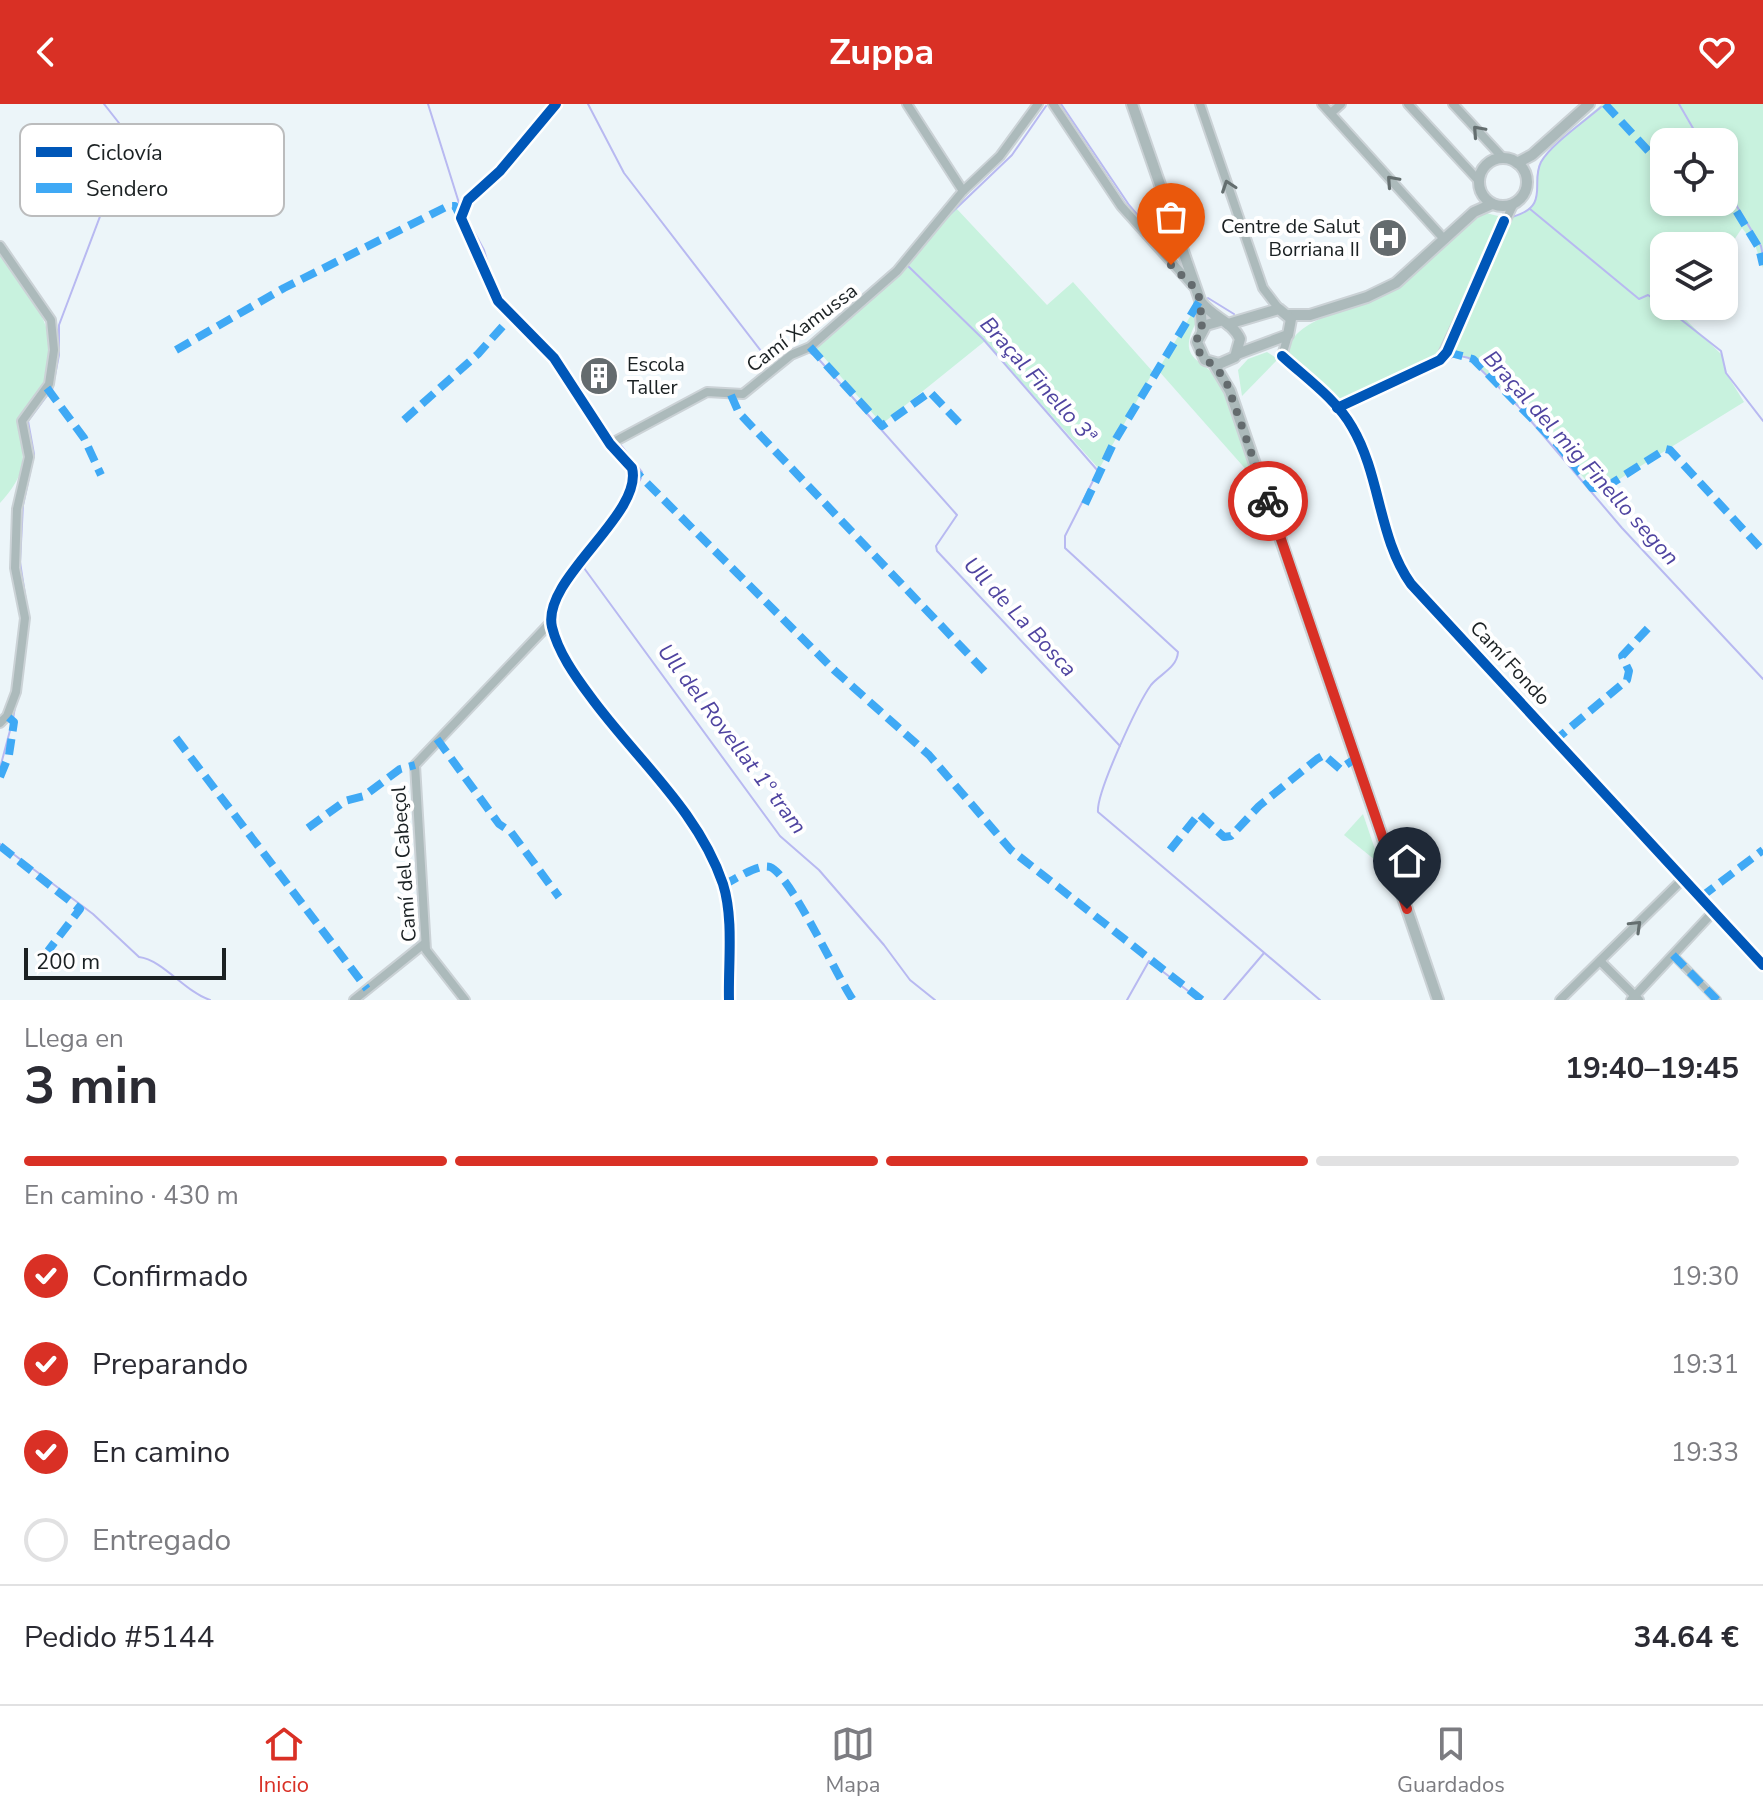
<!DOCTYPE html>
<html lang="es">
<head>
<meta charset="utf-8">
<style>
  body { margin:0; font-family:"Nunito Sans",sans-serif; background:#f2f2f3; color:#2b2b33; height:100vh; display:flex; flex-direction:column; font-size:30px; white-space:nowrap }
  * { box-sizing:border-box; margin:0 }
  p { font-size:26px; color:#7c7c81 }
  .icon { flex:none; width:44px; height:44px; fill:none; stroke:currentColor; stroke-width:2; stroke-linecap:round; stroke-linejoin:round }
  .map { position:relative; height:896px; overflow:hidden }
  .panel { display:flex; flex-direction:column; background:#fff; flex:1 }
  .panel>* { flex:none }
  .fabs { position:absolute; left:1650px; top:24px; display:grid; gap:16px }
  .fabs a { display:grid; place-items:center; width:88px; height:88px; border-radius:16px; background:#fff; box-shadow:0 4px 12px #0003; font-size:40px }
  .scale { position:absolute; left:24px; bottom:20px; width:202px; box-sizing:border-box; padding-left:8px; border:4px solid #1b2123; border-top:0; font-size:22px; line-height:28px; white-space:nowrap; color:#1b2123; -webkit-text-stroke:6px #fff; paint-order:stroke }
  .pin { position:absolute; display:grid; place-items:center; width:68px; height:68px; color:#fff; margin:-82px -34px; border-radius:50% 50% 50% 0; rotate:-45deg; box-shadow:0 0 8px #0007 }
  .pin .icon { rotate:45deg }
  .courier { position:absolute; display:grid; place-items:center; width:80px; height:80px; margin:-40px; border:6px solid #d93025; border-radius:50%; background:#fff; color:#222; box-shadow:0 2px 10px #0007 }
  .overview em { font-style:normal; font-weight:700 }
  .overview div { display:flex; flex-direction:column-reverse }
  .overview { display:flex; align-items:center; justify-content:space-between; height:136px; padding:0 24px }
  h1 { font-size:52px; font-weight:700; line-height:60px }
  .bar { display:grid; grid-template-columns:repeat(4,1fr); gap:12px 8px; align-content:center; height:96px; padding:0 24px }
  .bar i { height:10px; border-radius:6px; background:#e1e1e2 }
  .bar .current { background:#d93025 }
  .bar p { grid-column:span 4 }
  .line { display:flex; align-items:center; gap:20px; padding:0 24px; border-top:2px solid #e1e1e2 }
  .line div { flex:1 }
  ol { padding:0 24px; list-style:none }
  li { display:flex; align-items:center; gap:24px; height:88px }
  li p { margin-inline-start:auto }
  li .icon { padding:8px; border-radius:50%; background:#d93025; color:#fff; stroke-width:4 }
  li:last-child { color:#7c7c81 }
  li i { width:44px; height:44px; border:4px solid #e1e1e2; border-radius:50% }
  header { display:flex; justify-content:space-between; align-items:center; height:104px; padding:0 24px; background:#d93025; color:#fff; font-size:36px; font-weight:700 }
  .dock { display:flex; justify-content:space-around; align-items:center; height:112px; border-top:2px solid #e1e1e2; background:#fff; font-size:22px; color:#7c7c81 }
  .dock a { display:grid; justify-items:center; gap:4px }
  .dock .current { color:#d93025 }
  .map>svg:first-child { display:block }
  .green { fill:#c8f2de; fill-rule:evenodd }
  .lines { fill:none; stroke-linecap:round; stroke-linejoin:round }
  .stream { stroke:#b8b9f1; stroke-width:2 }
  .pedestrian-casing { stroke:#cbd2d6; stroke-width:10 }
  .minor-casing { stroke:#cbd2d6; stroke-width:12 }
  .tertiary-casing { stroke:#cbd2d6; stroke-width:14 }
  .pedestrian { stroke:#acbabb; stroke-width:6 }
  .minor { stroke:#acbabb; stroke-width:8 }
  .tertiary { stroke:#acbabb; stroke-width:10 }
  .quiet { stroke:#3fa9f5; stroke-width:8; stroke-dasharray:16 8; stroke-linecap:butt }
  .cycleway-casing { stroke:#fff; stroke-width:15 }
  .cycleway { stroke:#0057b8; stroke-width:10 }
  .oneway { stroke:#646e6f }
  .done { stroke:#646b6e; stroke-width:8; stroke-dasharray:0 14.4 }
  .route { stroke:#d93025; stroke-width:10 }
  .labels { text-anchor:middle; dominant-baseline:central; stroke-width:8; stroke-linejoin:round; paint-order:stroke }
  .poi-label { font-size:20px; fill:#1b2123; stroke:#fff; text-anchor:end }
  .street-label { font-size:20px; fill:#1b2123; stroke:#fff }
  .water-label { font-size:22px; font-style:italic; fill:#4f44a0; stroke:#fff }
  .key { fill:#fff; stroke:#bbbcbd; stroke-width:2 }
  .key-label { font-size:22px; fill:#1b2123 }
</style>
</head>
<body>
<header><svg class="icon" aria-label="back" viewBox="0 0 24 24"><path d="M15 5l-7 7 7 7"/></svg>Zuppa<svg class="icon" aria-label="heart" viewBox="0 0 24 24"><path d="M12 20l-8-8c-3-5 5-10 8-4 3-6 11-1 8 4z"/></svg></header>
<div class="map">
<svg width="1763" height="896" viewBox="0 0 1763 896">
  <rect width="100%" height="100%" fill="#ecf5f9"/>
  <!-- green -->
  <g class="green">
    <path d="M1602 0H1763V164L1755 141 1742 124 1724 151V142H1664V202H1690L1683 213 1722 251 1726 269 1744 298 1597 389 1537 320 1474 258 1463 251 1447 254 1510 114C1552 100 1528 80 1541 58 1551 39 1586 15 1602 0ZM1664 38H1724V98H1664Z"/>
    <path d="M956 104 1047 201 1073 178 1153 268 1099 365 985 237 882 320 815 243 887 180Z"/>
    <path d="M1482 108 1498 112 1496 130 1438 254 1339 300 1287 253C1288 211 1363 205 1392 187 1426 166 1450 131 1482 108Z"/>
    <path d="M0 150C28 190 66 227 44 280 39 292 26 305 18 316 25 356 28 368 0 399Z"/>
    <path d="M1191 211 1197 217C1174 258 1205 254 1223 280L1257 378 1158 266Z"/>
    <path d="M1267 248 1278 255 1242 292 1238 266 1248 255Z"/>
    <path d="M1363 710 1380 760 1344 731Z"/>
  </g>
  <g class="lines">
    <!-- stream -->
    <g class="stream">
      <path d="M428 0 459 99"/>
      <path d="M588 0 624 69 771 260"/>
      <path d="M1061 0 1129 101 1175 155"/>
      <path d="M1679 0 1701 38"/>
      <path d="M1724 81 1761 142 1763 152"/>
      <path d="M1530 105 1639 195 1648 191 1664 202"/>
      <path d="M466 113 484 146 490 167 507 201"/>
      <path d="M1512 113C1551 102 1530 79 1541 58 1550 41 1585 17 1601 3"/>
      <path d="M944 116 1012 51 1046 2"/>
      <path d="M907 161 983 235 1098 367 1065 432V444L1178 548C1177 564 1160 570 1151 581 1138 599 1096 689 1098 708L1320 896"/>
      <path d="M1208 194 1234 210"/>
      <path d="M1665 203 1721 247 1726 269 1763 317"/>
      <path d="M512 205 556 250 613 334"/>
      <path d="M1453 244 1487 165"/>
      <path d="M808 248 815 251 957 411 936 442 937 447 1120 642"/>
      <path d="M1288 249 1327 286"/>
      <path d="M1444 258 1456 251 1469 254 1519 303 1622 424 1763 575"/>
      <path d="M52 286 59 251V221L130 33 104 0"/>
      <path d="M1332 291 1340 300"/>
      <path d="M620 340 642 368"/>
      <path d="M614 422 641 374"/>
      <path d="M610 427 584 464 780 732 819 766 884 841 910 876 935 896"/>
      <path d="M13 615 29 517 20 458 23 401 34 350 28 317 49 289"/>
      <path d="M0 664 12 619"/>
      <path d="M0 740 93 810 139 853C163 856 184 887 210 896"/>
      <path d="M1127 896 1149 857 1200 896"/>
      <path d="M1224 896 1264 849"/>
    </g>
    <!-- pedestrian casing -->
    <g class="pedestrian-casing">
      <path id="pedestrian" d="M1673 851 1717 896"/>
    </g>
    <!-- minor casing -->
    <g class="minor-casing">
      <g id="minor">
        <path d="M556 0 500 67 468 96 461 114 498 197 554 254 610 340 632 364C644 410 541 475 552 523 558 548 575 572 590 592 635 654 698 706 723 780 734 815 728 860 729 896"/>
        <path d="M907 0 963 87"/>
        <path d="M1053 0 1121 102 1193 182"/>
        <path d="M1200 0 1263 184 1279 205"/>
        <path d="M1322 0 1444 135"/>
        <path d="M1408 0 1478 76"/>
        <path d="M1453 0 1503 54"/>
        <path d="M1331 9 1341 0"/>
        <path d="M0 142 51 216 54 246 49 280 22 317 29 353 17 405 15 464 25 514 16 588 7 612 0 619"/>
        <path d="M1288 231 1282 252C1306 274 1336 295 1352 323 1381 372 1378 434 1411 480L1763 861"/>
        <path d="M1337 304 1440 256 1513 101"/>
        <path d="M610 340 707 288 743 290 791 251 810 243 897 167 963 87 1000 52 1038 0"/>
        <path d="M1600 857 1639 896"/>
        <path d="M354 896 425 839"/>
        <path d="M465 896 426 846 415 661 551 518"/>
        <path d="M1560 896 1684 774"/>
        <path d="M1631 896 1714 807"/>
      </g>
    </g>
    <!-- tertiary casing -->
    <g class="tertiary-casing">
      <g id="tertiary">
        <path d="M1132 0 1200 196 1202 225"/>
        <circle cx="1503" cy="78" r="24"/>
        <path d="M1517 59 1532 51 1589 0"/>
        <path d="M1201 198C1213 214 1233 218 1240 235L1235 253 1219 260 1205 256 1197 238 1206 221 1220 217"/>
        <path d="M1289 211H1310L1367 193 1396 179 1474 108 1492 100"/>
        <path d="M1228 220 1279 205 1291 215 1288 231 1237 250"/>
        <path d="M1214 260 1230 287 1438 896"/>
      </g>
    </g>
    <!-- pedestrian -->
    <use href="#pedestrian" class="pedestrian"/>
    <!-- minor -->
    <use href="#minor" class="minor"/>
    <!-- tertiary -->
    <use href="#tertiary" class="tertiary"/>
    <!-- quiet -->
    <g class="quiet">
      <path d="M1605 0 1664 64"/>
      <path d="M1724 87 1759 144 1763 161"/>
      <path d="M810 243 882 322 930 288 962 322"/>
      <path d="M176 246 284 184 448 102H455L461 114"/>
      <path d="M1447 248 1473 255 1558 341 1592 384H1604L1666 345 1670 346 1763 447"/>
      <path d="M47 284 84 334 101 371"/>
      <path d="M731 291 739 309 989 572"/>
      <path d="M404 316 478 250 511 213"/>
      <path d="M630 362 834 566 929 651 1011 746 1202 896"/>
      <path d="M1085 400 1114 338 1200 196"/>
      <path d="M176 634 367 885"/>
      <path d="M437 635 499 720 511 728 559 793"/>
      <path d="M1553 638 1627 576 1629 567 1622 552 1650 522"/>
      <path d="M0 673 9 651 14 618 7 612"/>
      <path d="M308 724 345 697 364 692 400 665 415 661"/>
      <path d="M0 742 80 805 48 847"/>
      <path d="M1170 746 1199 710 1224 733 1231 732 1259 702 1317 655 1324 651 1340 665 1356 654"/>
      <path d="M723 781C734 776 759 759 770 763 790 770 837 873 853 896"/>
      <path d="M1701 793 1763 746"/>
      <path d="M1673 851 1717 896"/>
    </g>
    <!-- cycleway casing -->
    <g class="cycleway-casing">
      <g id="cycleway">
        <path d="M556 0 500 67 468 96 461 114 498 197 554 254 610 340 632 364C644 410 541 475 552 523 558 548 575 572 590 592 635 654 698 706 723 780 734 815 728 860 729 896"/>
        <path d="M1282 252C1306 274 1336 295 1352 323 1381 372 1378 434 1411 480L1763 861"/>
        <path d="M1337 304 1440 256 1447 248 1504 117"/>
      </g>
    </g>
    <!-- cycleway -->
    <use href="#cycleway" class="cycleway"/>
  </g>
  <!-- one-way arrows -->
  <defs><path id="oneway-chevron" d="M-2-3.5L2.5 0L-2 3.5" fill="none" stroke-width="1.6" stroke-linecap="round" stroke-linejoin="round" transform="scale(2)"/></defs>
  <g class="oneway">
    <use href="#oneway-chevron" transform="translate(1478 27) rotate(-132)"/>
    <use href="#oneway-chevron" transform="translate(1392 77) rotate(-132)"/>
    <use href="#oneway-chevron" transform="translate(1228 82) rotate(-109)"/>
    <use href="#oneway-chevron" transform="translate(1636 822) rotate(-44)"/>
  </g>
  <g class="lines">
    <!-- done -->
    <path class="done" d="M1171 161 1196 185 1200 196 1202 225 1197 233 1199 248 1225 274 1268 397"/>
    <!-- route -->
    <path class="route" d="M1268 397 1407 805"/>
  </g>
  <!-- icons -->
  <defs>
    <g id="hospital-disc" transform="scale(2)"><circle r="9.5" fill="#646b6e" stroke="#fff"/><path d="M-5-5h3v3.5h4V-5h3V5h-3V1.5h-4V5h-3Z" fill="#fff"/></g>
    <g id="building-disc" transform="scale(2)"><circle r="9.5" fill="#646b6e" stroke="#fff"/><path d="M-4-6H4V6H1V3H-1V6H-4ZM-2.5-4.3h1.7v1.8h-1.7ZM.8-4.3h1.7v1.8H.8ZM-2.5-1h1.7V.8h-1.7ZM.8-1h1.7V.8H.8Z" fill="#fff"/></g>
  </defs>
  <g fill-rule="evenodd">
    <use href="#hospital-disc" x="1388" y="134"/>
    <use href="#building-disc" x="599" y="272"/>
  </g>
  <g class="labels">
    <!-- poi labels -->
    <g class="poi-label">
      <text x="1360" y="122">Centre de Salut<tspan x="1360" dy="23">Borriana II</tspan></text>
      <text x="627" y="260" text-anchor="start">Escola<tspan x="627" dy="23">Taller</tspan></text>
    </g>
    <!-- street labels -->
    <g class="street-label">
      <text transform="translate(802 224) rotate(-37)">Camí Xamussa</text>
      <text transform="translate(1510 559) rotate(47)">Camí Fondo</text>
      <text transform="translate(404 760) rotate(-94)">Camí del Cabeçol</text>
    </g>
    <!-- water labels -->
    <g class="water-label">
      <text transform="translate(1038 276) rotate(48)">Braçal Finello 3ª</text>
      <text transform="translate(1581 354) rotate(48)">Braçal del mig Finello segon</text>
      <text transform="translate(1020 513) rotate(47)">Ull de La Bosca</text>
      <text transform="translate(732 635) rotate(53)">Ull del Rovellat 1º tram</text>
    </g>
  </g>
  <!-- legend -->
  <rect x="20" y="20" width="264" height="92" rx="12" class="key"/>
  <rect x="36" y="43" width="36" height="10" fill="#0057b8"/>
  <rect x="36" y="79" width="36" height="10" fill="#3fa9f5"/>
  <g class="key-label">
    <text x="86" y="56">Ciclovía</text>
    <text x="86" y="92">Sendero</text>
  </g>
</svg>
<div class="fabs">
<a><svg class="icon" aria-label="locate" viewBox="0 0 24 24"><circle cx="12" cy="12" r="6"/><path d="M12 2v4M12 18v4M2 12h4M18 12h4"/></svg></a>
<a><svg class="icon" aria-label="layers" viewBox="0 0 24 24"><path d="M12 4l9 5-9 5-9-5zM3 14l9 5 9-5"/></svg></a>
</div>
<div class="scale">200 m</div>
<div class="pin" style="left:1171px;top:161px;background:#ea580c"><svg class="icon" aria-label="bag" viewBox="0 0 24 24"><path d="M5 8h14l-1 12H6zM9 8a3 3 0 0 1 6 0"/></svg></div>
<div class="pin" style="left:1407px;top:805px;background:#1f2937"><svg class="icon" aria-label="home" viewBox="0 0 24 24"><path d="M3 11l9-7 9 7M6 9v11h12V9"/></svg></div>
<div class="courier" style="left:1268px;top:397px"><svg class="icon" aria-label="bike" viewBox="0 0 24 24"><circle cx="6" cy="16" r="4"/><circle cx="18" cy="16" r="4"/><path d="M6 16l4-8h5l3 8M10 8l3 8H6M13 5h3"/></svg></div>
</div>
<section class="panel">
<div class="overview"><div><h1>3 min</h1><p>Llega en</p></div><em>19:40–19:45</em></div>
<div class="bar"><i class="current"></i><i class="current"></i><i class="current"></i><i></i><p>En camino · 430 m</p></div>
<ol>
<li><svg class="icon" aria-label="check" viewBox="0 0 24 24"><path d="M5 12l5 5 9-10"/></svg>Confirmado<p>19:30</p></li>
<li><svg class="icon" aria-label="check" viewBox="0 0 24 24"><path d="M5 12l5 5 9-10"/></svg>Preparando<p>19:31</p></li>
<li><svg class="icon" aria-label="check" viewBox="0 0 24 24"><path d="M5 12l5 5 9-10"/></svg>En camino<p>19:33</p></li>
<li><i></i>Entregado</li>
</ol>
<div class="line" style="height:104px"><div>Pedido #5144</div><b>34.64 €</b></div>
</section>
<nav class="dock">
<a class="current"><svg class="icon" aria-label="home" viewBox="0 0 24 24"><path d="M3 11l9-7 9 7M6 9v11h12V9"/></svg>Inicio</a>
<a><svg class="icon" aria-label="map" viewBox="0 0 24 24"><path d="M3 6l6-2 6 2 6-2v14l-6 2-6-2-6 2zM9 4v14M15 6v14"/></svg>Mapa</a>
<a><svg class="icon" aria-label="saved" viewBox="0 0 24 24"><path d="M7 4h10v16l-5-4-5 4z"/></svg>Guardados</a>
</nav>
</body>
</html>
